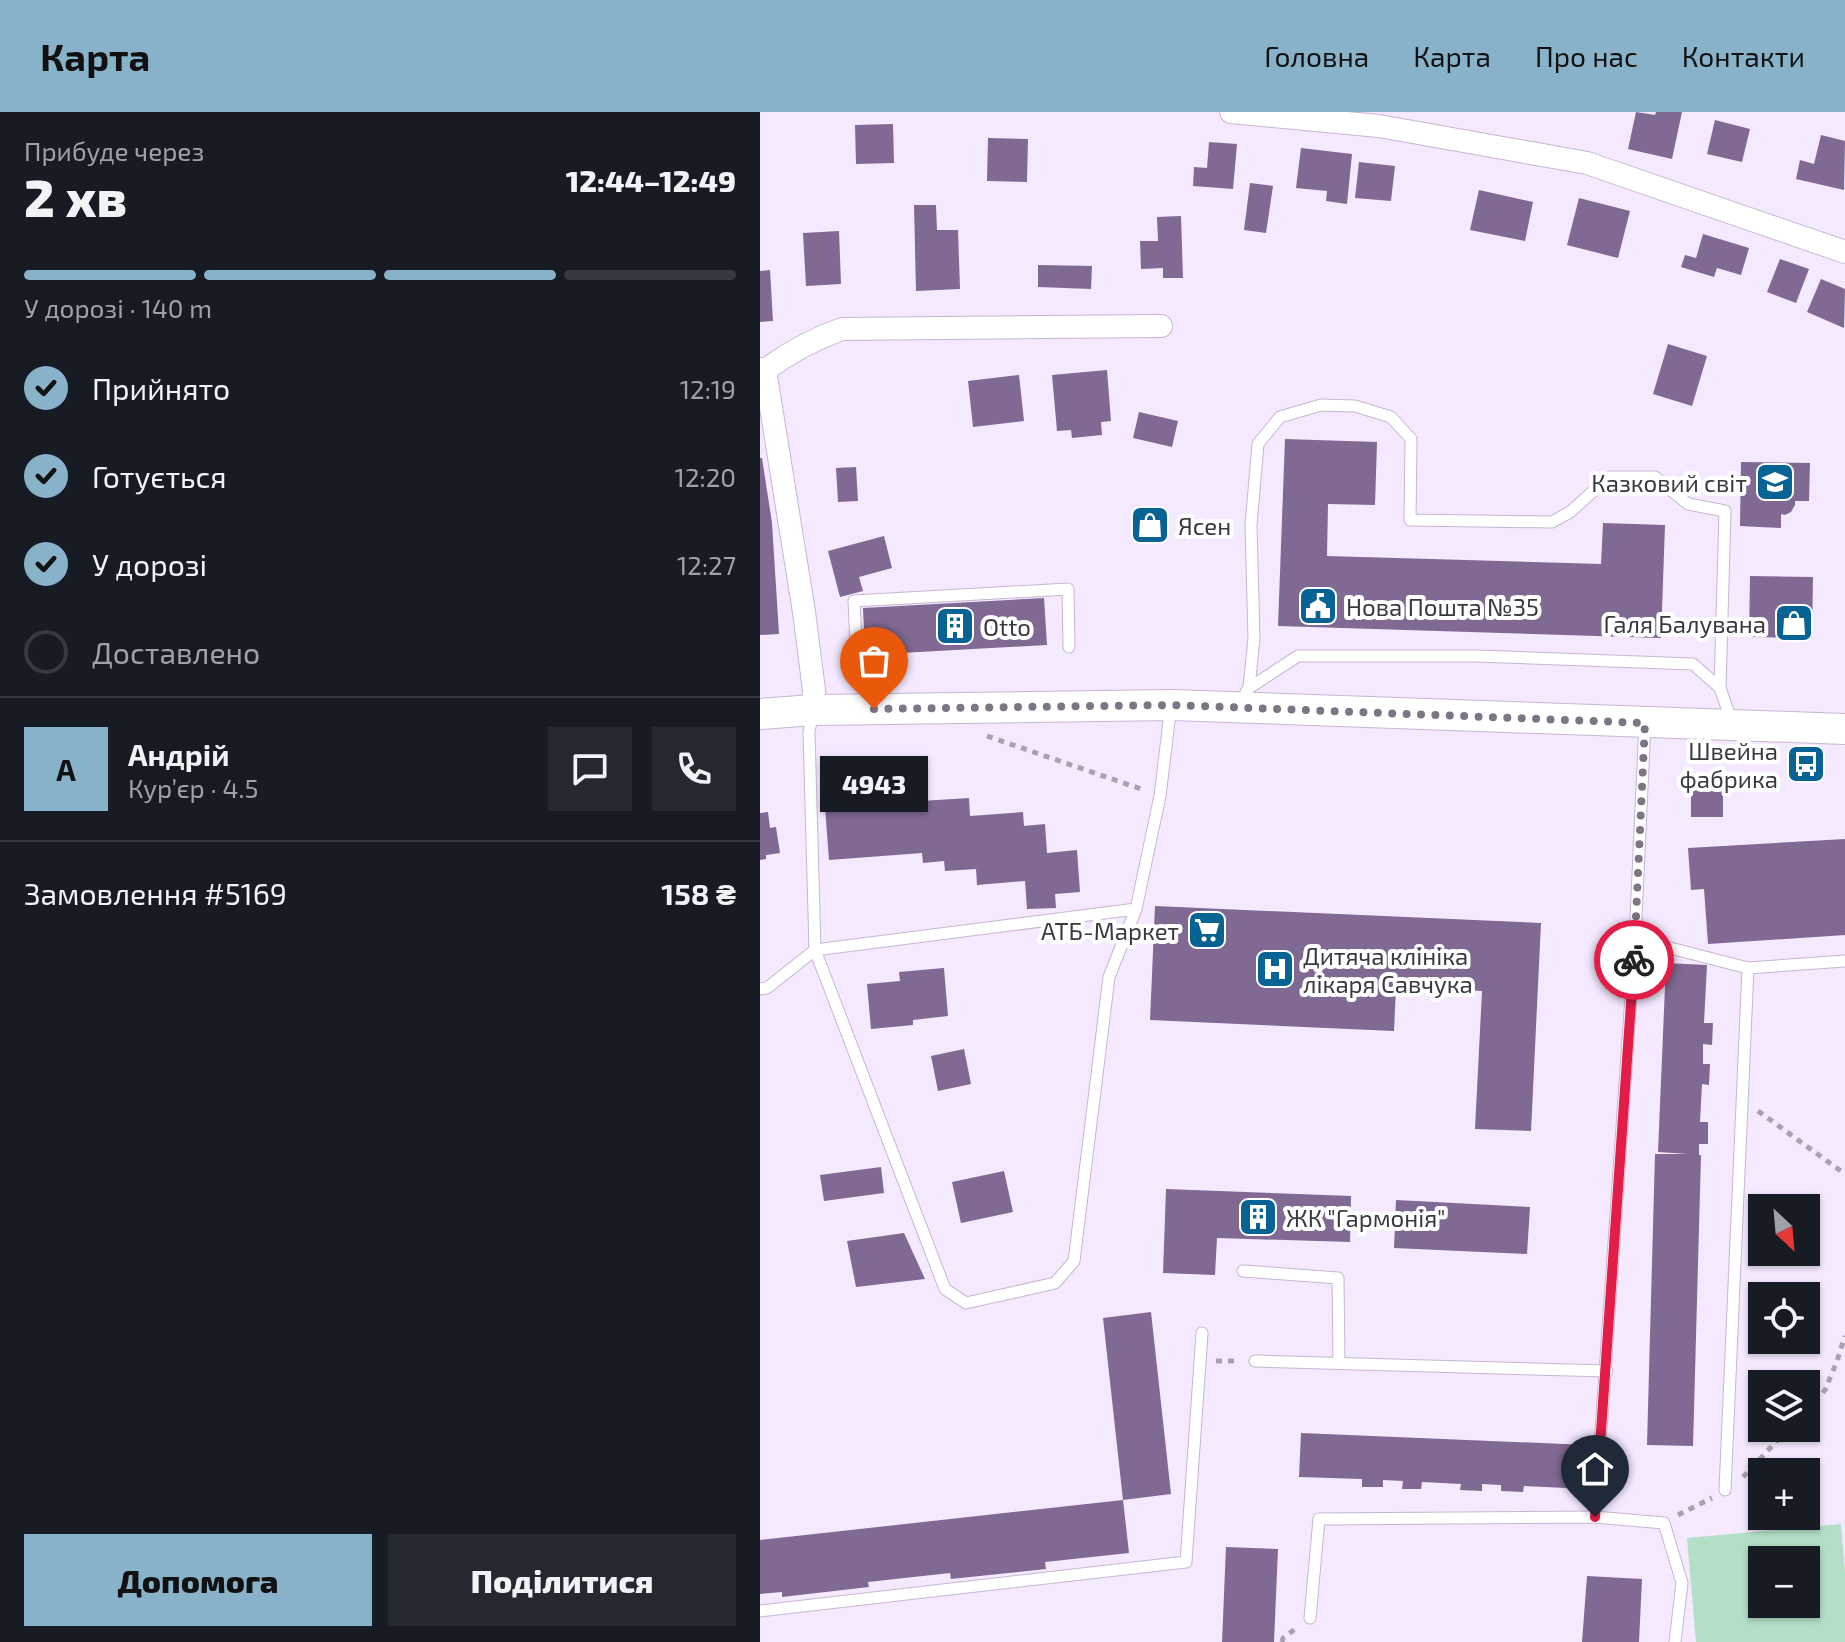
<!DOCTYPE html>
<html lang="uk">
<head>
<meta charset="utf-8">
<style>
  body { margin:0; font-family:"Exo 2",sans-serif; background:#242831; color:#f1f3f6; height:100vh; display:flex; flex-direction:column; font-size:30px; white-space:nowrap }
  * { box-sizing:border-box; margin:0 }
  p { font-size:26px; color:#9ea1a6 }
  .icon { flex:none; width:44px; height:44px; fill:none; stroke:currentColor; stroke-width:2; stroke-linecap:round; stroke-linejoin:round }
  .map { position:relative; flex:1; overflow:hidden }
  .panel { display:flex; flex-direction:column; background:#171b24; width:760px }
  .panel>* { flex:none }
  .needle { width:52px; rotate:154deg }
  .fabs { position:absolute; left:988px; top:1082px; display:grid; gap:16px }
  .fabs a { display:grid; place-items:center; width:72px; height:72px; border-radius:0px; background:#171b24; box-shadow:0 2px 6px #0004; font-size:40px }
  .pin { position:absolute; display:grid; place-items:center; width:68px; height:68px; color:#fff; margin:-82px -34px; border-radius:50% 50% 50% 0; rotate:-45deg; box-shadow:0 0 8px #0007 }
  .pin .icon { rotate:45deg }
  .courier { position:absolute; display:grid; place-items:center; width:80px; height:80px; margin:-40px; border:6px solid #e11d48; border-radius:50%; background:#fff; color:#222; box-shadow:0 2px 10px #0007 }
  .bubble { position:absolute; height:56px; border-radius:0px; background:#171b24; box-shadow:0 2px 6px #0004; font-size:26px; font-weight:800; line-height:56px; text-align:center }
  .head em { font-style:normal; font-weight:800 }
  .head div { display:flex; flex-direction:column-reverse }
  .head { display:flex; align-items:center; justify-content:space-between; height:136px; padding:0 24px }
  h1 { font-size:52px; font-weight:800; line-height:60px }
  .bar { display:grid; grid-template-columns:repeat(4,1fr); gap:12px 8px; align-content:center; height:96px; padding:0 24px }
  .bar i { height:10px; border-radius:6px; background:#363941 }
  .bar .selected { background:#88b2c9 }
  .bar p { grid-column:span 4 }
  .line { display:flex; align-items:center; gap:20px; padding:0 24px; border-top:2px solid #363941 }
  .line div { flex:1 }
  .round { display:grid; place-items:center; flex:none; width:84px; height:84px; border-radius:0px; background:#242831 }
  ol { padding:0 24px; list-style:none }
  li { display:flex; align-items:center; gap:24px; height:88px }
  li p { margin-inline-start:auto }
  li .icon { padding:8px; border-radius:50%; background:#88b2c9; color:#111; stroke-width:4 }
  li:last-child { color:#9ea1a6 }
  li i { width:44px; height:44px; border:4px solid #363941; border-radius:50% }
  .primary-button { display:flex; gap:16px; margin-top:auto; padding:16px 24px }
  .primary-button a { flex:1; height:92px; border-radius:0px; background:#88b2c9; color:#111; font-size:32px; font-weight:800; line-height:92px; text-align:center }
  .primary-button a+a { background:#242831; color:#f1f3f6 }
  header { display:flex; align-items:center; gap:48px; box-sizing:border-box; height:112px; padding:0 40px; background:#88b2c9; color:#111 }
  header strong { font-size:38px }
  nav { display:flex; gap:44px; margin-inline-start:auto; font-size:28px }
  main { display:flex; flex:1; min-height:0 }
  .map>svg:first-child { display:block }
  .green { fill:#b3dfc6; fill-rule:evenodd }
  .building { fill:#806993 }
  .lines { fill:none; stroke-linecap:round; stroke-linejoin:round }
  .lane-casing { stroke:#c5b7d0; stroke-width:13 }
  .street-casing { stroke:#c5b7d0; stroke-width:24 }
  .secondary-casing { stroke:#c5b7d0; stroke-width:32 }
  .path { stroke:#a9a0b1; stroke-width:5; stroke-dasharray:6 6; stroke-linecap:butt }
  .lane { stroke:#fff; stroke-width:11 }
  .street { stroke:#fff; stroke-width:22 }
  .secondary { stroke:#fff; stroke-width:30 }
  .done { stroke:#7d7583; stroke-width:8; stroke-dasharray:0 14.4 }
  .route { stroke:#e11d48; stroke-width:10 }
  .labels { text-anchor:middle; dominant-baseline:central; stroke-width:8; stroke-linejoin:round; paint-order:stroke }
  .poi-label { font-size:24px; fill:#3d3741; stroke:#fff; text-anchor:start }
</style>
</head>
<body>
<header>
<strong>Карта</strong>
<nav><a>Головна</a><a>Карта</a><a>Про нас</a><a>Контакти</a></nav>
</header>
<main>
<section class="panel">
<div class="head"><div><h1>2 хв</h1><p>Прибуде через</p></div><em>12:44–12:49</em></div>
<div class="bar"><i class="selected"></i><i class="selected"></i><i class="selected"></i><i></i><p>У дорозі · 140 m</p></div>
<ol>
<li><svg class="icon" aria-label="check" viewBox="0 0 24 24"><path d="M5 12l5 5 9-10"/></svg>Прийнято<p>12:19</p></li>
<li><svg class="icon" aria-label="check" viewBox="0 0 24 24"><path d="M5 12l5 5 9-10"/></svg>Готується<p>12:20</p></li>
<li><svg class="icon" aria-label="check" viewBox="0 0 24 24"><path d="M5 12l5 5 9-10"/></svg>У дорозі<p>12:27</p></li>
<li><i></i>Доставлено</li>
</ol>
<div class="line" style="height:144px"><b class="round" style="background:#88b2c9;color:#111">А</b><div><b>Андрій</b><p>Кур’єр · 4.5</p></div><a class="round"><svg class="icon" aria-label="chat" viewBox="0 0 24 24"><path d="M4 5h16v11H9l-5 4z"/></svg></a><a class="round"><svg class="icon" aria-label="phone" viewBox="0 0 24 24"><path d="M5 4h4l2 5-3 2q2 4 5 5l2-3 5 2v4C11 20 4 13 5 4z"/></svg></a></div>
<div class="line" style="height:104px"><div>Замовлення #5169</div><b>158 ₴</b></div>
<div class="primary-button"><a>Допомога</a><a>Поділитися</a></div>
</section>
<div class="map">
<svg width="1085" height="1530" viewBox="0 0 1085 1530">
  <rect width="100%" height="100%" fill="#f4e9fe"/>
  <!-- green -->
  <path class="green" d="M1081 1412 1085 1460V1530H936L927 1426ZM1002 1448H1046V1492H1002Z"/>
  <!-- building -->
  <g class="building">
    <path d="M876 0 895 3 896 0H922L912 47 868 37Z"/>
    <path d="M955 8 990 17 982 50 947 42Z"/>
    <path d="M133 12 134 51 96 52 95 13Z"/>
    <path d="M1061 23 1085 29 1084 78 1036 67 1040 48 1054 52Z"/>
    <path d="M228 26 268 27 267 70 227 69Z"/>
    <path d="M449 30 477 32 473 77 433 74 434 55 447 56Z"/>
    <path d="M541 36 592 42 587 92 566 89 567 79 536 76Z"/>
    <path d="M599 50 635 54 631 89 595 86Z"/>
    <path d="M490 71 513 74 506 121 484 118Z"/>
    <path d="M719 78 773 90 765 129 710 118Z"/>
    <path d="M819 86 870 99 858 146 807 133Z"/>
    <path d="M154 93H176L177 118H198L200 177 156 179Z"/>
    <path d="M421 104 423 166H403V156L381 157 380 129H398L397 105Z"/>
    <path d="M79 119 81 172 46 174 43 121Z"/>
    <path d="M943 122 989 136 981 163 957 156 954 165 921 155 925 143 936 146Z"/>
    <path d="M1020 147 1049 157 1036 191 1007 180Z"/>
    <path d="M278 153 332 154 331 177 278 175Z"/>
    <path d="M10 158 13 209 0 210V159Z"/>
    <path d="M1061 167 1085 177 1084 216 1047 200Z"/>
    <path d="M908 232 947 244 932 294 893 282Z"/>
    <path d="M347 258 351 309 341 310 342 323 312 326 311 318 297 319 292 263Z"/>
    <path d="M259 263 264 309 213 315 208 269Z"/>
    <path d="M379 300 418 309 412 335 373 326Z"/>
    <path d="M525 327 617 330 615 393 568 392 567 444 841 452 843 411 905 413 901 526 518 514Z"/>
    <path d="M0 346H2L12 411 19 522 0 523Z"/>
    <path d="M981 350 1050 351 1049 389H1035V393L1031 400 1025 403 1021 402V416L980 414Z"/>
    <path d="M96 355 98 389 78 390 76 356Z"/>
    <path d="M124 424 132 456 99 465 103 479 80 485 68 439Z"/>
    <path d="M990 464 1053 465 1052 526 989 525Z"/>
    <path d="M284 486 287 533 105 543 103 496Z"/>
    <rect x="931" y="677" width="32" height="28"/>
    <path d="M209 686 210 704 263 700 264 714 285 712 287 741 317 738 320 780 295 782 296 796 267 797 265 769 217 773 216 757 185 759 184 749 163 751 162 741 69 748 65 695Z"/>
    <path d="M8 700 10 716 16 715 20 741 6 743V747L0 748V701Z"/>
    <path d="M1085 727V823L948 832 944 777 931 778 928 736Z"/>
    <path d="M395 794 781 811 771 1019 715 1017 722 879 636 875 634 919 390 908Z"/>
    <path d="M906 851 947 853 944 911H953L952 933 943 932V952H950L949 973 942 972 940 1010H948V1032H939V1043H941L933 1334 887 1333 895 1042H928L898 1040Z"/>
    <path d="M184 856 188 904 153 908V913L111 917 107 872 140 869 139 860Z"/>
    <path d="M204 937 211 972 178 979 171 944Z"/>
    <path d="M121 1055 124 1081 64 1089 60 1063Z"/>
    <path d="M244 1059 253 1100 201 1111 192 1070Z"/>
    <path d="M406 1077 591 1084 590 1130 457 1126 455 1163 403 1161Z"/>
    <path d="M636 1088 770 1095 767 1142 634 1136Z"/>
    <path d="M144 1121 165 1167 96 1175 87 1129Z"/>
    <path d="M391 1200 411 1382 363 1388 343 1206Z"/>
    <path d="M541 1321 828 1333 826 1377 764 1374 763 1380 741 1379V1373L722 1372V1379L700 1378 701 1372 662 1370 661 1377H642L643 1369 623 1368V1375H602V1367L539 1365Z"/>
    <path d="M363 1388 369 1441 285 1450 286 1457 191 1467 190 1461 108 1470 109 1475 22 1485V1480L0 1482V1428Z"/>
    <path d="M466 1435 518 1437 514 1530H462Z"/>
    <path d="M827 1464 882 1467 879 1530H822Z"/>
  </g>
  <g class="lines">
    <!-- lane casing -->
    <g class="lane-casing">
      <g id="lane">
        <path d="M97 549 94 489 308 477 309 535"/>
        <path d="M489 576 494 526 491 413 498 332 520 305 561 293 595 294 631 305 651 327 650 408 792 410 810 400 849 365H895L928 392 965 399 960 576"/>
        <path d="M486 580 489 576 538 544H717L933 552 960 576 972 610"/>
        <path d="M53 598 49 620 55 838 185 1177 206 1191 295 1171 314 1149 349 865 376 797"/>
        <path d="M885 611 875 827 988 856 1085 849"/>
        <path d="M0 877 7 876 55 838 376 797 400 684 411 593"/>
        <path d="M483 1159 578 1166 579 1251"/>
        <path d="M495 1249 847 1259"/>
        <path d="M965 1378 988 856"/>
        <path d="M835 1405 875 827"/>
        <path d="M0 1499 426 1450 442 1221"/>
        <path d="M550 1506 559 1407 835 1405 904 1411 922 1471 915 1530"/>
      </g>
    </g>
    <!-- street casing -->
    <g class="street-casing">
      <g id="street">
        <path d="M471 0 619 14 827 51 1085 140"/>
        <path d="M0 257 5 258 44 500 54 578 53 598"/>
        <path d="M5 258C30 240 53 227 82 217L401 214"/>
      </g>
    </g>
    <!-- secondary casing -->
    <g class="secondary-casing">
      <path id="secondary" d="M0 602 53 598 412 593 1085 617"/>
    </g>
    <!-- path -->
    <g class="path">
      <path d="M227 624 384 678"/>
      <path d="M998 999 1085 1062"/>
      <path d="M456 1249H478"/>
      <path d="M1046 1298 1065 1278 1077 1249 1085 1224"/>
      <path d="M983 1365 1029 1316"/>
      <path d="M918 1403 952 1386"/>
      <path d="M522 1530 523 1526 538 1515"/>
    </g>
    <!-- lane -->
    <use href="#lane" class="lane"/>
    <!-- street -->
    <use href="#street" class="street"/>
    <!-- secondary -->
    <use href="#secondary" class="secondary"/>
  </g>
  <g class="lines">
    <!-- done -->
    <path class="done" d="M114 597 412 593 885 611 874 848"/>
    <!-- route -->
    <path class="route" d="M835 1405 874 848"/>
  </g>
  <!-- icons -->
  <defs>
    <g id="school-square" transform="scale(2)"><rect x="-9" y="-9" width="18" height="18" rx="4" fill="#076393" stroke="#fff"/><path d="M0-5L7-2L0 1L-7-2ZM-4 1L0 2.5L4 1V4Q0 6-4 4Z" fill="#fff"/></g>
    <g id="shop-square" transform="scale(2)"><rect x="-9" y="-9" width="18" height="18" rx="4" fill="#076393" stroke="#fff"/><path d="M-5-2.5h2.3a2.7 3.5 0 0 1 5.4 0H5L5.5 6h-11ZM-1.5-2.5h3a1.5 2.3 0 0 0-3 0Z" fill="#fff"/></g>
    <g id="civic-square" transform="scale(2)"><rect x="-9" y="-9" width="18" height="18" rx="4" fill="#076393" stroke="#fff"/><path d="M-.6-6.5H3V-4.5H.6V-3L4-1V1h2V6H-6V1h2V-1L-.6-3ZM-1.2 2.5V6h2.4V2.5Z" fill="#fff"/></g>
    <g id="building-square" transform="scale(2)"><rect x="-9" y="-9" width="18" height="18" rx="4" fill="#076393" stroke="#fff"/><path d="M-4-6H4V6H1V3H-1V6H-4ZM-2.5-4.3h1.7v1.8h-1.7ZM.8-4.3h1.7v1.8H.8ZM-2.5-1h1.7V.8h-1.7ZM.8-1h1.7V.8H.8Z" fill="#fff"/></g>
    <g id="bus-square" transform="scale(2)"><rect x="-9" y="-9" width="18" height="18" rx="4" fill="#076393" stroke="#fff"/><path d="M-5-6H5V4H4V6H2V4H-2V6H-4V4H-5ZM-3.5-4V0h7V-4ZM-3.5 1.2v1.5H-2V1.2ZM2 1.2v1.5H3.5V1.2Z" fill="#fff"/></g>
    <g id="supermarket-square" transform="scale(2)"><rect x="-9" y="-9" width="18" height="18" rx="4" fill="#076393" stroke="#fff"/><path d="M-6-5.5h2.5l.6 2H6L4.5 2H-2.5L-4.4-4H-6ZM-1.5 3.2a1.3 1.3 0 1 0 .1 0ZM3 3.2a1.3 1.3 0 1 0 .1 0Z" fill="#fff"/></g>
    <g id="hospital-square" transform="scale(2)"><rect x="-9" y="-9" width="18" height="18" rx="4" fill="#076393" stroke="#fff"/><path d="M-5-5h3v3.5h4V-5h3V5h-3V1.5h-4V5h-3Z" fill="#fff"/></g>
  </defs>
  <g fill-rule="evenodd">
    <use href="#school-square" x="1015" y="370"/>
    <use href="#shop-square" x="390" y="413"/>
    <use href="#civic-square" x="558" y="494"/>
    <use href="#shop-square" x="1034" y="511"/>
    <use href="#building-square" x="195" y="514"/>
    <use href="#bus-square" x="1046" y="652"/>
    <use href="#supermarket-square" x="447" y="818"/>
    <use href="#hospital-square" x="515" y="857"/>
    <use href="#building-square" x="498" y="1105"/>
  </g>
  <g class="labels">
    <!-- poi labels -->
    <g class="poi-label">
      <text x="987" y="370" text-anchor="end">Казковий світ</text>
      <text x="418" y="413">Ясен</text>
      <text x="586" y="494">Нова Пошта №35</text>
      <text x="1006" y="511" text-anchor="end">Галя Балувана</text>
      <text x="223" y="514">Otto</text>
      <text x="1018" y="638" text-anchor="end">Швейна<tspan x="1018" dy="28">фабрика</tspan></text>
      <text x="419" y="818" text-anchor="end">АТБ-Маркет</text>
      <text x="543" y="843">Дитяча клініка<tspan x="543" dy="28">лікаря Савчука</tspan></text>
      <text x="526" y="1105">ЖК "Гармонія"</text>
    </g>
  </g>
</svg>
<div class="fabs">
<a><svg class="needle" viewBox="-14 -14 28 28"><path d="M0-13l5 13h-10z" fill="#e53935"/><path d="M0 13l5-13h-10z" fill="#9ea1a6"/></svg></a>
<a><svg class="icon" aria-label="locate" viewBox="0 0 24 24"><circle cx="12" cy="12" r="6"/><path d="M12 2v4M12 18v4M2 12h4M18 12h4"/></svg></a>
<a><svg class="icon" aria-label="layers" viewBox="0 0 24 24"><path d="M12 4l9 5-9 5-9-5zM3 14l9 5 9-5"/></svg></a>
<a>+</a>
<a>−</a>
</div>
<div class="pin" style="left:114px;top:597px;background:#ea580c"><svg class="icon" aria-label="bag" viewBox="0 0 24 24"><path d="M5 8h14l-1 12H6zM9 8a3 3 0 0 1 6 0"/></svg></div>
<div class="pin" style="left:835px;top:1405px;background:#1f2937"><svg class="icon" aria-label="home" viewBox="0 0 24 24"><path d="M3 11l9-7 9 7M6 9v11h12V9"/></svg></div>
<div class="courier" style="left:874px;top:848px"><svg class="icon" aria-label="bike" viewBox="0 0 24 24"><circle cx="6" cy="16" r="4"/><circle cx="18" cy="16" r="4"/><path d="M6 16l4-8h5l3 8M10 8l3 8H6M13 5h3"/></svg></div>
<div class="bubble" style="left:60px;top:644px;width:108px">4943</div>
</div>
</main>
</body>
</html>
